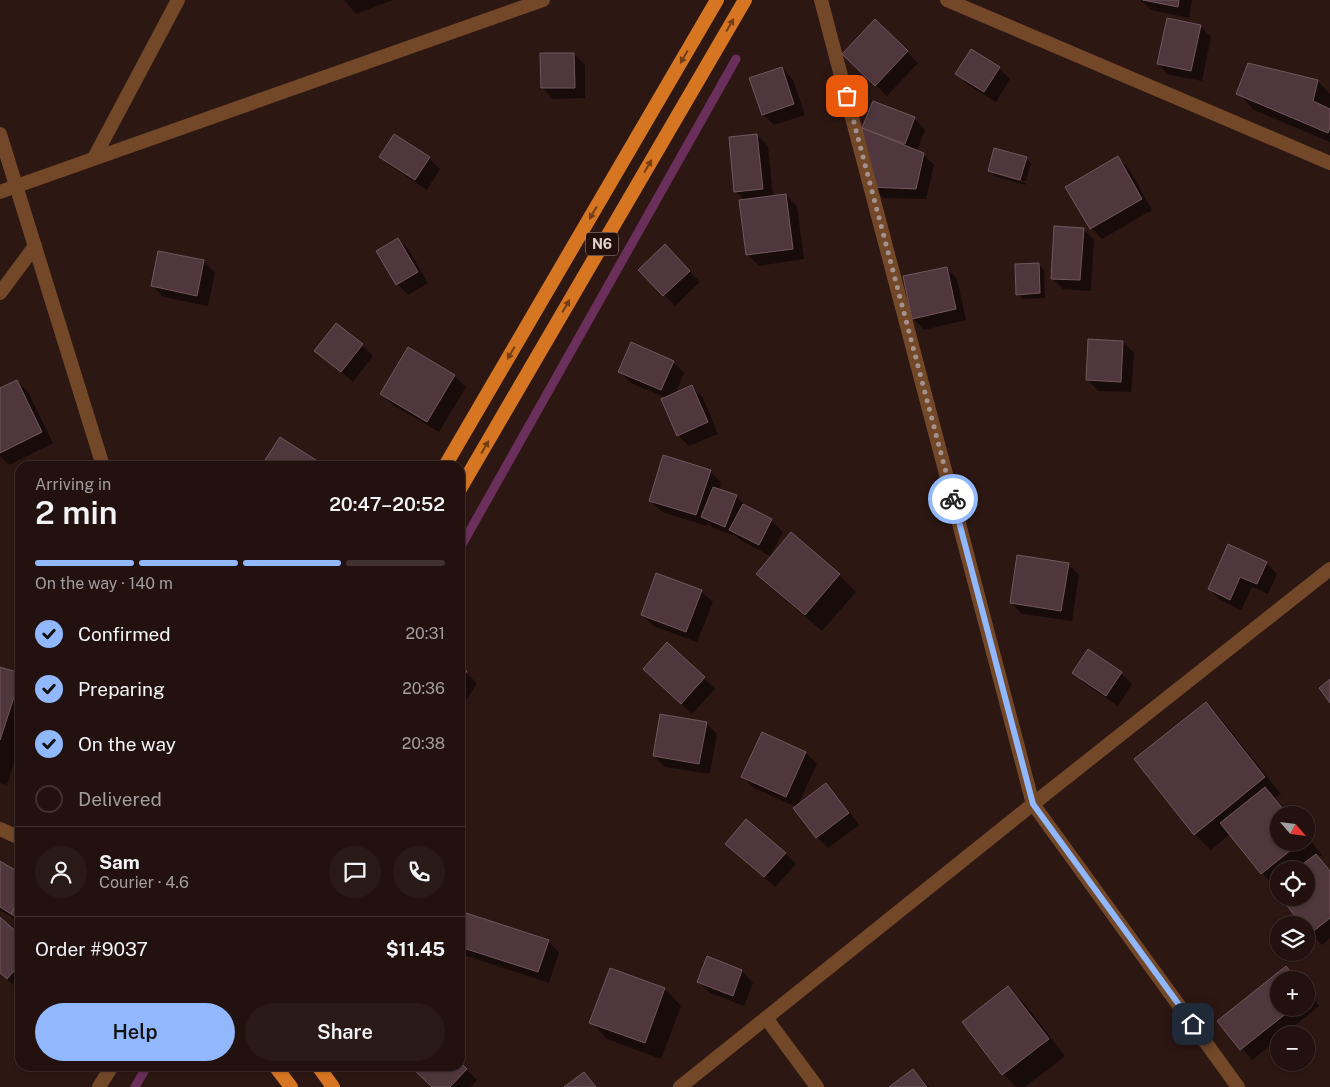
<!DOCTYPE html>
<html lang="en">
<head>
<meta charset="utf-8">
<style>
  body { margin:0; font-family:"Public Sans",sans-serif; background:#2a1a17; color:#f1f3f6; height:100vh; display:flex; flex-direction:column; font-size:19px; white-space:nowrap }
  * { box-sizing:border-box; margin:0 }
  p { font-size:16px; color:#a29d9e }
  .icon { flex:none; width:28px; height:28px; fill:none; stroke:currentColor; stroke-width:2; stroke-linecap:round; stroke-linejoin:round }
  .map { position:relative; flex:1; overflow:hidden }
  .sheet { position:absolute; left:15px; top:461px; width:450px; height:610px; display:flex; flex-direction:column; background:#22110e; border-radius:15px; box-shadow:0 1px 4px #0004,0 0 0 1px #3f312e }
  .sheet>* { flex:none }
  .needle { width:32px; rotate:118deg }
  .buttons { position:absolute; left:1270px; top:806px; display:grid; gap:10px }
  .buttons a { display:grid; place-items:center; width:45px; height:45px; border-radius:50%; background:#22110e; box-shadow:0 1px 4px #0004,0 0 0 1px #3f312e; font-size:25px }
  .pin { position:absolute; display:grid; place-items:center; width:42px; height:42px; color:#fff; margin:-21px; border-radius:10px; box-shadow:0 2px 8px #0006 }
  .courier { position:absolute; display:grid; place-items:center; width:50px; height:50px; margin:-25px; border:4px solid #91b8fd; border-radius:50%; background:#fff; color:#222; box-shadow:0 1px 6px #0007 }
  .head em { font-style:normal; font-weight:600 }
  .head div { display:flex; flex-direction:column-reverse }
  .head { display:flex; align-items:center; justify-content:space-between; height:85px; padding:0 20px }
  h1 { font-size:32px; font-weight:600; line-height:38px }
  .bar { display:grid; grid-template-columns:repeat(4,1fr); gap:8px 5px; align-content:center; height:60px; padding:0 20px }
  .bar i { height:6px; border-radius:4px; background:#3f312e }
  .bar .selected { background:#91b8fd }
  .bar p { grid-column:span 4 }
  .line { display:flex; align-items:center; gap:12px; padding:0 20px; border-top:1px solid #3f312e }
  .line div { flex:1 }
  .round { display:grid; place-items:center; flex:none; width:52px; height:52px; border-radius:26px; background:#2a1a17 }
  ol { padding:0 20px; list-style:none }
  li { display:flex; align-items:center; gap:15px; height:55px }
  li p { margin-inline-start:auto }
  li .icon { padding:5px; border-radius:50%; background:#91b8fd; color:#111; stroke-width:4 }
  li:last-child { color:#a29d9e }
  li i { width:28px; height:28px; border:2px solid #3f312e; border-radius:50% }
  .button { display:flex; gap:10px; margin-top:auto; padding:10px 20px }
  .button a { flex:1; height:58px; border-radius:30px; background:#91b8fd; color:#111; font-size:20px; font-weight:600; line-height:58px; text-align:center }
  .button a+a { background:#2a1a17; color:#f1f3f6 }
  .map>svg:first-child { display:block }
  .shadow { fill:#0007 }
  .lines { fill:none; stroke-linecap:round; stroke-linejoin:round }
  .stream { stroke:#6a2f5a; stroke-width:9 }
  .building { fill:#50373d; stroke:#71575c }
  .minor { stroke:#724829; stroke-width:14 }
  .tertiary { stroke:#724829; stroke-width:14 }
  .trunk { stroke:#d67622; stroke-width:14 }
  .oneway { fill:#733d15 }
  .done { stroke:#a4928e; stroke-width:5; stroke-dasharray:0 9 }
  .route { stroke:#91b8fd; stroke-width:6 }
  .labels { text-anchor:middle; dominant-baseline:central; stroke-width:4; stroke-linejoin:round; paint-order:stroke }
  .shield { fill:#220e0a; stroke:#aa9995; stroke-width:1 }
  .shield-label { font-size:14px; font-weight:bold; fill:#e4d4d1 }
</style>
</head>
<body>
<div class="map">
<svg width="1330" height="1087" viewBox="0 0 1330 1087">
  <rect width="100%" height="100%" fill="#2d1713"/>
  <!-- shadow -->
  <g class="shadow">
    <path d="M344 0H393L356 14Z"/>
    <path d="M1141 0H1192L1189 18 1151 10Z"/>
    <path d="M875 21 918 63 887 96 844 54Z"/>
    <path d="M1200 26 1211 37 1202 81 1169 75 1158 64Z"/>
    <path d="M574 54 585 65V98L553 99 542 88Z"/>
    <path d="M1249 65 1318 81 1330 94V142L1254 110 1238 93Z"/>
    <path d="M782 68 793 80 805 115 774 125 763 114Z"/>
    <path d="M999 68 1010 79 996 102 968 85 957 74Z"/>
    <path d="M914 118 925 130 917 151 923 154 934 165 926 199 884 198 872 187 864 128Z"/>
    <path d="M757 135 768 146 773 197 786 195 797 206 804 259 759 266 747 254 745 201 736 191Z"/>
    <path d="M381 156 429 158 440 169 427 190 392 167Z"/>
    <path d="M1026 158 1031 163 1026 181 994 172V174L1026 183 1025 185 995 176 990 171Z"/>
    <path d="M1118 158 1129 169 1152 210 1102 239 1091 228Z"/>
    <path d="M1083 229 1094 240 1091 291 1063 289 1052 278Z"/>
    <path d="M398 239 409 250 428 283 408 295 397 284 378 251Z"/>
    <path d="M676 257 700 282 675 306 639 270Z"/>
    <path d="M204 262 215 273 208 306 163 297 152 286Z"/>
    <path d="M1039 265 1044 270 1045 298 1023 299 1017 294Z"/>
    <path d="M946 268 957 279 966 320 924 330 913 318Z"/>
    <path d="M336 325 362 345 373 356 353 382 316 351Z"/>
    <path d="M1123 342 1134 353 1131 392 1098 391 1087 379Z"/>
    <path d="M408 349 455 376 466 387 439 432 393 405 382 394Z"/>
    <path d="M673 362 684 373 675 394 692 387 703 398 718 434 689 446 678 435 666 398 631 383 620 372Z"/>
    <path d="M17 381 28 392 53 443 9 465 0 456V390Z"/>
    <path d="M281 438 318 463 321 466H263Z"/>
    <path d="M710 471 721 482 719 490 736 496 748 508 772 521 783 532 770 556 742 541 736 536 713 528 708 523 707 526 662 512 651 501Z"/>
    <path d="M791 534 839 575 856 592 822 631 774 590 758 573Z"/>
    <path d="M1266 563 1277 574 1268 594 1252 587 1241 610 1220 600 1209 589Z"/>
    <path d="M1068 564 1079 575 1072 621 1022 614 1011 603Z"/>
    <path d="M701 591 713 602 697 642 653 626 642 615Z"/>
    <path d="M0 668 20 675V746L7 785 0 783Z"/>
    <path d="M460 668 477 683 460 711Z"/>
    <path d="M1074 673H1121L1132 684 1118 706 1085 684Z"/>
    <path d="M704 678 715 689 692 714 655 680Z"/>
    <path d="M1206 704 1222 720 1281 794 1275 798 1290 815H1279V842H1306V835L1322 855 1318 858 1330 870V938L1322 945 1311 934 1306 928V925H1304L1282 898H1306V870H1279V893L1230 834 1211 850 1194 834Z"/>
    <path d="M706 723 717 734 710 774 665 767 654 756Z"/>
    <path d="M762 733 806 753 817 764 797 807 826 785 837 796 859 825 828 848 817 837 796 807 754 788 742 776Z"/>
    <path d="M785 853 796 864 775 887 738 855Z"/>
    <path d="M0 863 20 875V922L0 910Z"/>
    <path d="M460 912 548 941 559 952 549 983 461 954Z"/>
    <path d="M0 919 20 937V988L18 989 0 973Z"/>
    <path d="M708 958 742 971 753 983 744 1006 710 993 699 982Z"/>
    <path d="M1286 967 1298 980H1279V1008H1306V990L1319 1006 1283 1035H1279V1038L1252 1060 1219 1021Z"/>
    <path d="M610 969 665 989 681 1006 661 1059 607 1039 591 1022Z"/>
    <path d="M1008 988 1025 1004 1065 1056 1025 1087H1016L1003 1074 964 1022Z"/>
    <path d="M460 1063 477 1080 471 1087H433L460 1066Z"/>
    <path d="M913 1070 930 1087H891Z"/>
  </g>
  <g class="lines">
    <!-- stream -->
    <g class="stream">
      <path d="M460 548 736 59"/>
      <path d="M135 1087 147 1066"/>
    </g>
  </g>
  <!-- building -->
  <g class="building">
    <path d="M1143 0H1179L1178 7Z"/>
    <path d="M1167 18 1201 25 1191 71 1157 64Z"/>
    <path d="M875 19 908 51 875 86 842 54Z"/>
    <path d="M971 49 1000 67 984 92 955 74Z"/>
    <path d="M540 53H574L575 88H541Z"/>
    <path d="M1248 63 1318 80 1313 101 1330 109V127L1328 133 1236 94Z"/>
    <path d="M782 67 794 104 762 115 749 78Z"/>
    <path d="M873 101 915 117 905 144 862 128Z"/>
    <path d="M862 128 924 153 916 189 871 187Z"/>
    <path d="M394 134 430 157 415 180 379 157Z"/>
    <path d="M757 134 763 189 734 192 729 137Z"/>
    <path d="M994 148 1027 157 1020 180 988 171Z"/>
    <path d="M1118 156 1142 199 1090 229 1065 187Z"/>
    <path d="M786 194 793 249 746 255 739 200Z"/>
    <path d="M1054 226 1084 228 1080 280 1051 279Z"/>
    <path d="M398 238 418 272 396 285 376 251Z"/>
    <path d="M665 244 690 271 663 296 638 270Z"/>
    <path d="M158 251 204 260 197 296 151 286Z"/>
    <path d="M1039 263 1040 293 1016 295 1015 264Z"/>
    <path d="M947 267 956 309 912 319 903 276Z"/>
    <path d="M336 323 363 344 341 372 314 351Z"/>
    <path d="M1088 339 1123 341 1121 382 1086 380Z"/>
    <path d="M631 342 674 361 661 390 618 372Z"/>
    <path d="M408 347 455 375 427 422 380 394Z"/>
    <path d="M17 380 42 432 0 453V388Z"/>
    <path d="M692 385 708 422 677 436 661 399Z"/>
    <path d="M280 437 319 462 316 466H261Z"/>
    <path d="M663 455 711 470 696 515 649 501Z"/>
    <path d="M713 487 737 495 725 527 701 517Z"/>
    <path d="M743 504 772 519 759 545 729 530Z"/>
    <path d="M791 532 840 574 805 615 756 574Z"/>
    <path d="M1228 544 1267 562 1257 584 1240 577 1230 600 1208 589Z"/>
    <path d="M1017 555 1069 563 1061 611 1010 603Z"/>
    <path d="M656 573 702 590 686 632 641 615Z"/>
    <path d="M667 642 705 677 681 704 643 669Z"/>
    <path d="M1088 649 1122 672 1106 696 1072 673Z"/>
    <path d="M0 667 20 673V679L0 740Z"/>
    <path d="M460 667 467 671 460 682Z"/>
    <path d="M1330 679V703L1319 688Z"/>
    <path d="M1206 702 1265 777 1194 835 1134 759Z"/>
    <path d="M660 714 707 722 699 764 653 756Z"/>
    <path d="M762 732 806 752 786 797 741 777Z"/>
    <path d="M826 783 849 813 816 838 793 808Z"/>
    <path d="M1265 787 1288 815H1279V842H1301L1261 874 1220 823Z"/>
    <path d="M746 819 786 853 764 877 725 844Z"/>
    <path d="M1316 854 1330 871V918L1310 934 1306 930V925H1302L1281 898H1306V870H1295Z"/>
    <path d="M0 861 20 873V898L11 914 0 907Z"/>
    <path d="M20 898V919L11 914Z"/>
    <path d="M460 911 549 940 538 972 460 947Z"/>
    <path d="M0 917 20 935V964L7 979 0 973Z"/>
    <path d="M707 956 742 970 733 996 697 982Z"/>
    <path d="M1286 966 1297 980H1279V1008H1293L1240 1050 1217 1021Z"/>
    <path d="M610 968 665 988 645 1043 589 1023Z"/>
    <path d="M1008 986 1049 1039 1002 1075 962 1022Z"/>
    <path d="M460 1062 467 1069 450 1087H432L410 1066H460Z"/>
    <path d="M913 1069 927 1087H889Z"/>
    <path d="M584 1072 596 1087H564Z"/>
  </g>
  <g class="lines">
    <!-- minor -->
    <g class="minor">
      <path d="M821 0 1033 804 1238 1087"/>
      <path d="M947 0 1330 163"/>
      <path d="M94 158 178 0"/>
      <path d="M0 192 543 0"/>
      <path d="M0 293 35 246"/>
      <path d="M766 1018 817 1087"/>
      <path d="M680 1087 1033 804 1330 569"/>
    </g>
    <!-- tertiary -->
    <g class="tertiary">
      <path d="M0 134 103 466"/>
      <path d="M0 829 20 838"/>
      <path d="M99 1087 112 1066"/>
    </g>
    <!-- trunk -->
    <g class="trunk">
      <path d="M445 466 717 0"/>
      <path d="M460 489 745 0"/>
      <path d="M275 1066 291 1087"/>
      <path d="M318 1066 333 1087"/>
    </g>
  </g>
  <!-- one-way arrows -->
  <defs><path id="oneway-solid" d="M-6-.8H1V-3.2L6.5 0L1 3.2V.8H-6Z" transform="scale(1.25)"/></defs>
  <g class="oneway">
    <use href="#oneway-solid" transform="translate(730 25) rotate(-60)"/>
    <use href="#oneway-solid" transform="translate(684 57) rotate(120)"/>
    <use href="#oneway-solid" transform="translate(648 166) rotate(-60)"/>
    <use href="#oneway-solid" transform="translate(593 213) rotate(120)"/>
    <use href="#oneway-solid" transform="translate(566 306) rotate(-60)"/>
    <use href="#oneway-solid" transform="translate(511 353) rotate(120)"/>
    <use href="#oneway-solid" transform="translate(485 447) rotate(-60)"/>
  </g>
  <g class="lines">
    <!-- done -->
    <path class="done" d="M847 96 953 499"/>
    <!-- route -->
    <path class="route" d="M953 499 1033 804 1193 1024"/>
  </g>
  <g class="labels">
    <!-- shield labels -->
    <rect class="shield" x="586" y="232.5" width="32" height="23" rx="4"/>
    <g class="shield-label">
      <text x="602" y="244">N6</text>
    </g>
  </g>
</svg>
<div class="buttons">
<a><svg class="needle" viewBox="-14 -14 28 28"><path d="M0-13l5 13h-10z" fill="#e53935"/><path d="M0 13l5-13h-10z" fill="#a29d9e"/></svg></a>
<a><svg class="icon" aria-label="locate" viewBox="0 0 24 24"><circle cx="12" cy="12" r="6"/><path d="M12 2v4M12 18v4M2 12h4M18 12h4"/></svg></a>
<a><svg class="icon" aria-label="layers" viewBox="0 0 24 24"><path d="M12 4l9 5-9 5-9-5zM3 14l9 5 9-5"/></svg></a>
<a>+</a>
<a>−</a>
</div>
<div class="pin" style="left:847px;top:96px;background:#ea580c"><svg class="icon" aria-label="bag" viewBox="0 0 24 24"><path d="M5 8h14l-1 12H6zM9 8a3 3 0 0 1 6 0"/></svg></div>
<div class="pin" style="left:1193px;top:1024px;background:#1f2937"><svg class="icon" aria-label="home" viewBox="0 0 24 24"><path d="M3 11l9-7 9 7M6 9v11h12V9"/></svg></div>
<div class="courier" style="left:953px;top:499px"><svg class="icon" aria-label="bike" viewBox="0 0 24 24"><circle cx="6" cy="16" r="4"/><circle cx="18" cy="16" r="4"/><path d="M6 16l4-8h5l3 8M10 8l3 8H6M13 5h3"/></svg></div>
<section class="sheet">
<div class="head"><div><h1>2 min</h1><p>Arriving in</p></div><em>20:47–20:52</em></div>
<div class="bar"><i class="selected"></i><i class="selected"></i><i class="selected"></i><i></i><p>On the way · 140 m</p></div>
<ol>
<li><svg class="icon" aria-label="check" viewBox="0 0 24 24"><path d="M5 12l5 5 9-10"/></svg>Confirmed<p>20:31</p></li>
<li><svg class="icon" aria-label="check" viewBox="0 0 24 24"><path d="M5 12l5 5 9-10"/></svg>Preparing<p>20:36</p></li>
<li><svg class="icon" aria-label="check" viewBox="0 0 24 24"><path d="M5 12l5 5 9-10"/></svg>On the way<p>20:38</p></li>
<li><i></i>Delivered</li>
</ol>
<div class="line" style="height:90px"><a class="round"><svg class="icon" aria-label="person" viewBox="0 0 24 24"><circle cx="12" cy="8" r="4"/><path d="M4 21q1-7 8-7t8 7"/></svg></a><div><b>Sam</b><p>Courier · 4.6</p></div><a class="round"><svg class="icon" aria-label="chat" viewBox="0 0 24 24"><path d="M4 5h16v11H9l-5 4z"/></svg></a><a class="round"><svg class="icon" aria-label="phone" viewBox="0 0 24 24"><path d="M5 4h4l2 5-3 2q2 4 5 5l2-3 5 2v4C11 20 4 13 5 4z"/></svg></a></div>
<div class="line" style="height:65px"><div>Order #9037</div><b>$11.45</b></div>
<div class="button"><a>Help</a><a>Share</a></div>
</section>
</div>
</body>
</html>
